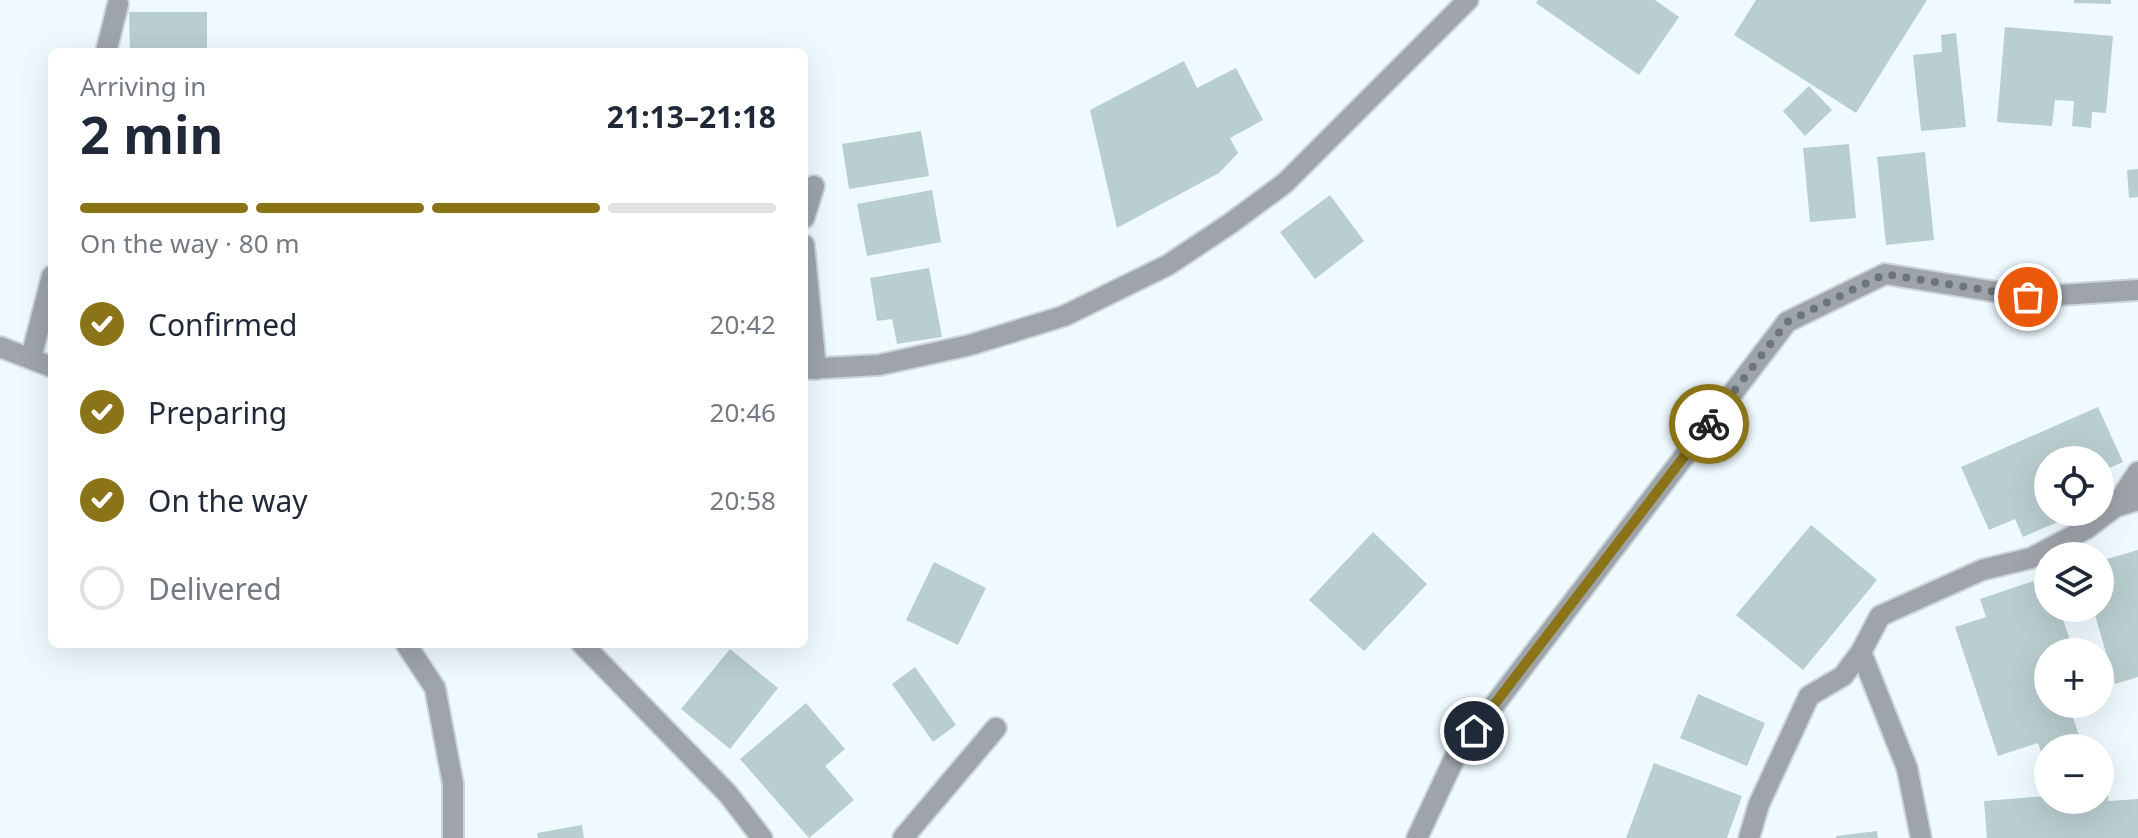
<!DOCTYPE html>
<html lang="en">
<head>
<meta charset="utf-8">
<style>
  body { margin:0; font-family:"Noto Sans",sans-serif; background:#f6f6f7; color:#1f2937; height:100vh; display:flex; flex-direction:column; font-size:30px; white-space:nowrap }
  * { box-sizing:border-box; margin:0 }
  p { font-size:26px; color:#747a83 }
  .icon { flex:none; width:44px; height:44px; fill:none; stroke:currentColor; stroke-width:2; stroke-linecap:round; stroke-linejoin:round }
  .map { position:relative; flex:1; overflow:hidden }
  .details { position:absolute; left:48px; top:48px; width:760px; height:600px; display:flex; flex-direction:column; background:#fff; border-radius:12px; box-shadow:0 8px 32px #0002 }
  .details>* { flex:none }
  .controls { position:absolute; left:2034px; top:446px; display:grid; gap:16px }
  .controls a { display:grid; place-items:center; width:80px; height:80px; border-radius:50%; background:#fff; box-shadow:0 8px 32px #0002; font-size:40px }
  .pin { position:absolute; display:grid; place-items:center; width:68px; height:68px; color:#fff; margin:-34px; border:4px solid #fff; border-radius:50%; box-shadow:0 2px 8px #0007 }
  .courier { position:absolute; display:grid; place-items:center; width:80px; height:80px; margin:-40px; border:6px solid #8a7417; border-radius:50%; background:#fff; color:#222; box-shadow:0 2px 10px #0007 }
  .headline em { font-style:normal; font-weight:700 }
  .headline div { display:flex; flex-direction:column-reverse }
  .headline { display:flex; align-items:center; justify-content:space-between; height:136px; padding:0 32px }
  h1 { font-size:52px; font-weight:700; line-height:60px }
  .bar { display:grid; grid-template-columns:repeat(4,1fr); gap:12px 8px; align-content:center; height:96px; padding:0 32px }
  .bar i { height:10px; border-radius:6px; background:#e0e1e3 }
  .bar .active { background:#8a7417 }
  .bar p { grid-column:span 4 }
  ol { padding:0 32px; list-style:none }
  li { display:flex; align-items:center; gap:24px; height:88px }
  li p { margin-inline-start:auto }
  li .icon { padding:8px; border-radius:50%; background:#8a7417; color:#fff; stroke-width:4 }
  li:last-child { color:#747a83 }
  li i { width:44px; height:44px; border:4px solid #e0e1e3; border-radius:50% }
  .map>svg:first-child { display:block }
  .building { fill:#b9cecf }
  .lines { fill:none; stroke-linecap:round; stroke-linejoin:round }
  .minor-casing { stroke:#cbd5da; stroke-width:24 }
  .minor { stroke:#9fa4aa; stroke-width:20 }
  .done { stroke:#6c7578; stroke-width:8; stroke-dasharray:0 14.4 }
  .route { stroke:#8a7417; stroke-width:10 }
</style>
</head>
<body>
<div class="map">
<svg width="2138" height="838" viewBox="0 0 2138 838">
  <rect width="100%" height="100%" fill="#effaff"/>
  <!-- building -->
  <g class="building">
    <path d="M1538 0H1655L1679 17 1639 75 1536 3Z"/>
    <path d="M1756 0H1927L1856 113 1734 35Z"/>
    <path d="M2074 0H2111V4L2074 3Z"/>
    <path d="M129 12H207V52H130Z"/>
    <path d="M2005 27 2113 36 2106 113 2092 112 2091 128 2072 126 2074 101 2055 100 2052 126 1997 122Z"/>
    <path d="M1956 33 1966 127 1921 131 1913 55 1942 52 1941 35Z"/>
    <path d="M1184 61 1197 88 1236 68 1263 120 1230 138 1238 153 1219 173 1117 228 1090 110Z"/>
    <path d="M1809 86 1832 110 1805 136 1783 111Z"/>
    <path d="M921 131 929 176 849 189 842 144Z"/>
    <path d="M1849 144 1856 218 1810 222 1803 148Z"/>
    <path d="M1925 152 1934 240 1886 245 1877 157Z"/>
    <path d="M2138 169V197L2129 198 2127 170Z"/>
    <path d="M932 190 941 242 867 256 857 204Z"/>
    <path d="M1330 195 1364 241 1315 279 1280 232Z"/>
    <path d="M929 268 942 337 897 344 892 319 877 321 870 278Z"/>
    <path d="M2098 407 2123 462 2100 472V460H2048V512H2081L2023 537 2015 519 1989 530 1961 467Z"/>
    <path d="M1811 525 1877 580 1803 670 1736 615Z"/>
    <path d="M1373 532 1427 584 1364 651 1309 600Z"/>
    <path d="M2138 550V677L2115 684 2093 608H2100V561Z"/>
    <path d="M934 562 986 588 958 645 906 620Z"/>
    <path d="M2048 576V608H2059L2074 652H2048V704H2077L2080 712 2072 715 2083 747 2048 748V759L2044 760 2038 743 1998 756 1955 627 1986 617 1980 599Z"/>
    <path d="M730 649 778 688 730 749 681 709Z"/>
    <path d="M915 667 956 725 933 742 892 684Z"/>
    <path d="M1698 694 1765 723 1747 766 1680 738Z"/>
    <path d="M806 703 845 749 825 766 854 800 809 838 740 759Z"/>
    <path d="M1654 763 1742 796 1727 838H1626Z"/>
    <path d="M2100 791H2108V801L2138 799V838H1987L1984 801 2048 796V800H2100Z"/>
    <path d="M582 825 584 838H538L537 833Z"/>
    <path d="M1877 831 1878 838H1836V836Z"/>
  </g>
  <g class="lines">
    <!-- minor casing -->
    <g class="minor-casing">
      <g id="minor">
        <path d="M106 52 118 4"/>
        <path d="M804 218 814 186"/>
        <path d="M804 245 816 369"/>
        <path d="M0 347 52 367"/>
        <path d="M31 358 52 276"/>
        <path d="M804 369 879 365 970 345 1064 316 1168 265 1231 223 1285 183 1468 0"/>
        <path d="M2115 507 2138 472"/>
        <path d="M406 644 435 688 453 784V838"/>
        <path d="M582 644 728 794 762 838"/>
        <path d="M903 838 996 728"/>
        <path d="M1417 838 1456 755 1787 322 1885 274 2028 297 2138 290"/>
        <path d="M1749 838 1759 804 1809 696 1843 676 1861 652"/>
        <path d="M1921 838 1907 768 1861 652 1880 616 1982 570 2031 558 2086 529 2115 507 2138 500"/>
      </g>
    </g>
    <!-- minor -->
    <use href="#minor" class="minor"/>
  </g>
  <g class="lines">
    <!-- done -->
    <path class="done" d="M1709 424 1787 322 1885 274 2028 297"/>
    <!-- route -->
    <path class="route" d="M1474 731 1709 424"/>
  </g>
</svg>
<div class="controls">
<a><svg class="icon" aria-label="locate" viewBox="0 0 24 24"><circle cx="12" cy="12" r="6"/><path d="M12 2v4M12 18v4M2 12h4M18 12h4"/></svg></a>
<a><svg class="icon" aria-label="layers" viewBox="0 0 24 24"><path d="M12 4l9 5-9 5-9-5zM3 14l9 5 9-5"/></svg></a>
<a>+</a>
<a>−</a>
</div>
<div class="pin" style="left:2028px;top:297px;background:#ea580c"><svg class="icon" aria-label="bag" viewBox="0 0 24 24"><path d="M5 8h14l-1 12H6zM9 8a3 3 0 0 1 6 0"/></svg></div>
<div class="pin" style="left:1474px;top:731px;background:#1f2937"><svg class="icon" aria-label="home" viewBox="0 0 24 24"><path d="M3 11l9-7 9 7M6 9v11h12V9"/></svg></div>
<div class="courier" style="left:1709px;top:424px"><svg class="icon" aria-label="bike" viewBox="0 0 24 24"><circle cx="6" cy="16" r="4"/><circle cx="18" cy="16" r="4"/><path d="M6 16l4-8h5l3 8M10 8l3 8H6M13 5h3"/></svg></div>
<section class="details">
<div class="headline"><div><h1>2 min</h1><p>Arriving in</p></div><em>21:13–21:18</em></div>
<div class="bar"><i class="active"></i><i class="active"></i><i class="active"></i><i></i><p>On the way · 80 m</p></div>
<ol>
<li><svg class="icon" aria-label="check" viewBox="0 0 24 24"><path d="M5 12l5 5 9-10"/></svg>Confirmed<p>20:42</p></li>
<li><svg class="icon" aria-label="check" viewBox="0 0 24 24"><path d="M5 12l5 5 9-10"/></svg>Preparing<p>20:46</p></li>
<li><svg class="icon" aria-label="check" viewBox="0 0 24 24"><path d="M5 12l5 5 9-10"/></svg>On the way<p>20:58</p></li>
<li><i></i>Delivered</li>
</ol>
</section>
</div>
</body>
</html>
